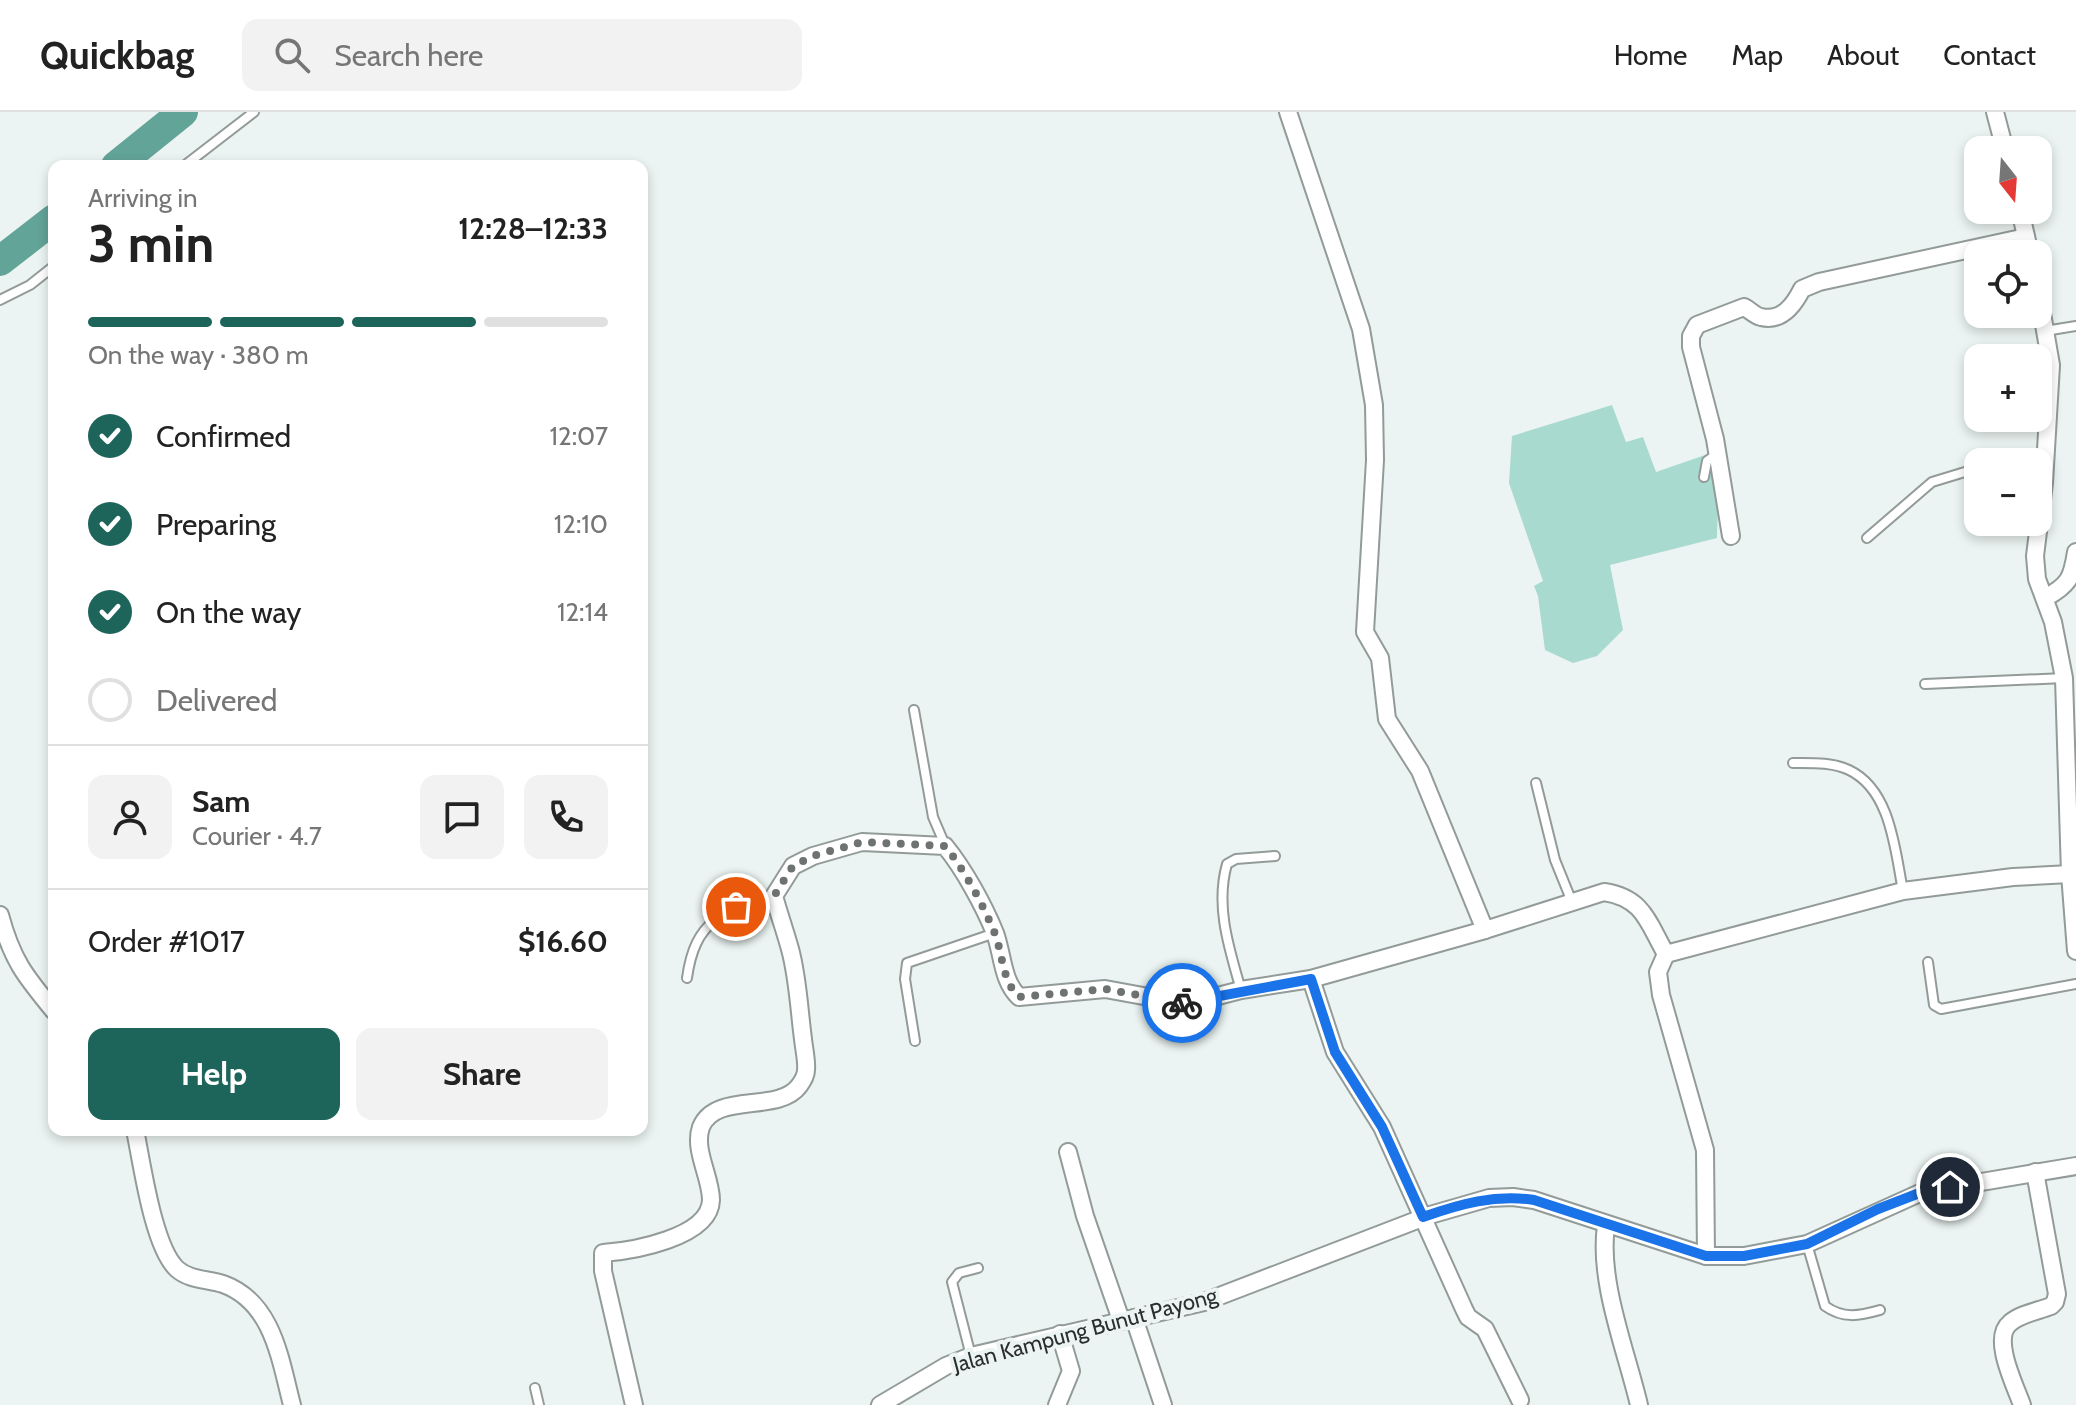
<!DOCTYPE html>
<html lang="en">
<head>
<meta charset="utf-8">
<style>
  body { margin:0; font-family:Cabin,sans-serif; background:#f2f2f2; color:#222; height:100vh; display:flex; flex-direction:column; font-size:30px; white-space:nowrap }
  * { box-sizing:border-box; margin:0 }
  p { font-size:26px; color:#767676 }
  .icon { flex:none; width:44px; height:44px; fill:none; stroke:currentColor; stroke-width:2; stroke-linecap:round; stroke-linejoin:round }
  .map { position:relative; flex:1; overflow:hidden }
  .details { position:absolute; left:48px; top:48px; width:600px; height:976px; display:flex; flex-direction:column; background:#fff; border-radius:16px; box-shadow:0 4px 12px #0003 }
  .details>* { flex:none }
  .needle { width:52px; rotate:163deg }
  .controls { position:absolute; left:1964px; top:24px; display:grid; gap:16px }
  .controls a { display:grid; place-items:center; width:88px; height:88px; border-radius:16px; background:#fff; box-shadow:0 4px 12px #0003; font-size:40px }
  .pin { position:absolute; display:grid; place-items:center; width:68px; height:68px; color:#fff; margin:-34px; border:4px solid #fff; border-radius:50%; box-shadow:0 2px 8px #0007 }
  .courier { position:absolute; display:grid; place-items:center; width:80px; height:80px; margin:-40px; border:6px solid #1a73e8; border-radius:50%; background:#fff; color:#222; box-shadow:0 2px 10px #0007 }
  .headline em { font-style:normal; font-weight:700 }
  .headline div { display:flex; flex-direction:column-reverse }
  .headline { display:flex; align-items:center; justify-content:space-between; height:136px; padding:0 40px }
  h1 { font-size:52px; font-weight:700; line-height:60px }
  .bar { display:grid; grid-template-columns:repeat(4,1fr); gap:12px 8px; align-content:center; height:96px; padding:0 40px }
  .bar i { height:10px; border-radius:6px; background:#e0e0e0 }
  .bar .current { background:#1d655a }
  .bar p { grid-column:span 4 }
  .line { display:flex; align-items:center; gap:20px; padding:0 40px; border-top:2px solid #e0e0e0 }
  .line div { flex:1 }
  .round { display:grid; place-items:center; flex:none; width:84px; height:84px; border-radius:16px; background:#f2f2f2 }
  ol { padding:0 40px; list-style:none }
  li { display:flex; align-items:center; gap:24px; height:88px }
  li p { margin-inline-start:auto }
  li .icon { padding:8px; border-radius:50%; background:#1d655a; color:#fff; stroke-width:4 }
  li:last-child { color:#767676 }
  li i { width:44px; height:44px; border:4px solid #e0e0e0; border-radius:50% }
  .action { display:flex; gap:16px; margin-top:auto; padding:16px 40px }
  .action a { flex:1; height:92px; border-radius:16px; background:#1d655a; color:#fff; font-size:32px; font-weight:700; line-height:92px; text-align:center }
  .action a+a { background:#f2f2f2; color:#222 }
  header { display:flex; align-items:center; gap:48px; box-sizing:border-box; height:112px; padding:0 40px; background:#fff; border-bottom:2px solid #e0e0e0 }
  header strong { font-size:38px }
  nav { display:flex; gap:44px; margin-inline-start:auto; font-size:28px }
  .search { width:560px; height:72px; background:#f2f2f2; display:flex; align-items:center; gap:20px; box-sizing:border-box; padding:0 28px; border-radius:16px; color:#767676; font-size:30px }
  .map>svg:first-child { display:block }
  .green { fill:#a8dacf }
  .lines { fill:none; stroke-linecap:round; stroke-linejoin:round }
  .river { stroke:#63a498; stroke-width:30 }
  .service-casing { stroke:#929b98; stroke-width:12 }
  .minor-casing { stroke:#929b98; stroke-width:20 }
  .service { stroke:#fff; stroke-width:8 }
  .minor { stroke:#fff; stroke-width:16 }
  .done { stroke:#6e7372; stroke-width:8; stroke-dasharray:0 14.4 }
  .route { stroke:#1a73e8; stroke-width:10 }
  .labels { text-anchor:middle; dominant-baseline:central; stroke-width:8; stroke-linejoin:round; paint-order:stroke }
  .street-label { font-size:22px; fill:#2a2e2d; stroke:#ebf4f2 }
</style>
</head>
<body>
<header>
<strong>Quickbag</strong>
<div class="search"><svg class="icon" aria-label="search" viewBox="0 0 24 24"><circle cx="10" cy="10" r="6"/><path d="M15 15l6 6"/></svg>Search here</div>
<nav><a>Home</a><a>Map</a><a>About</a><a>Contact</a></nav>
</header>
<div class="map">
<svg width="2076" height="1293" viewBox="0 0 2076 1293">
  <rect width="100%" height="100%" fill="#ebf4f2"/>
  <!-- green -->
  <path class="green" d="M1612 293 1626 330 1643 325 1656 360 1708 342C1723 357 1717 405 1717 426L1610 453 1623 518 1597 544 1573 551 1545 538 1538 484 1534 474 1543 469 1509 371 1512 324Z"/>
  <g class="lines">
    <!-- river -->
    <g class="river">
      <path d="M116 54 183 0"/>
      <path d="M0 149 54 107"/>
    </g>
    <!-- service casing -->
    <g class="service-casing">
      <g id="service">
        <path d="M184 54 254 0"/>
        <path d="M0 188 30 173 54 154"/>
        <path d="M2045 219 2076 214"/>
        <path d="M1704 365 1707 349 1718 341"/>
        <path d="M1867 426 1932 370 1978 356"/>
        <path d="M1925 572 2064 566"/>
        <path d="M914 598 933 705 945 733"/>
        <path d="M1793 651C1812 651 1832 650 1849 658 1891 678 1895 738 1903 779"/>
        <path d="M1536 671 1555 748 1572 790"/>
        <path d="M1928 850 1934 893 1941 897 2076 872"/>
        <path d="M687 866C695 808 722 799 774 784"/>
        <path d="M1241 878C1229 836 1215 794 1227 752L1236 747 1275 744"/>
        <path d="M915 929 905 867 907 851 995 821"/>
        <path d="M1807 1132 1825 1194C1843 1207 1859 1204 1880 1198"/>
        <path d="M971 1244 952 1170 959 1161 978 1156"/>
        <path d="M535 1276 539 1293"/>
      </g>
    </g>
    <!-- minor casing -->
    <g class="minor-casing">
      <g id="minor">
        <path d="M1288 0 1361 217 1374 293 1375 348 1365 520 1380 546 1387 607 1420 659 1485 818"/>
        <path d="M1995 0 2005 38"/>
        <path d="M2020 98 2030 142"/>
        <path d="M2038 178 2051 253 2044 371 2035 444 2037 467 2053 510 2064 566 2070 762 2076 839"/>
        <path d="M1731 424 1715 327 1691 235V224L1697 213 1744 195C1750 198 1755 204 1761 205 1782 210 1794 193 1802 177L1819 170 2026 125"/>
        <path d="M2045 486C2069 473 2072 466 2076 440"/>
        <path d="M0 803C12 848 25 864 54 899"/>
        <path d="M1666 842 1658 860 1661 883 1705 1038 1706 1144"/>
        <path d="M1311 867 1335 940 1382 1015 1464 1197 1468 1205 1485 1217 1520 1288"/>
        <path d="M135 1018C142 1051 153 1135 177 1157 189 1168 208 1167 223 1172 273 1190 280 1247 292 1293"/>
        <path d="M1068 1040 1085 1104 1121 1208"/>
        <path d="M1606 1114C1598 1169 1626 1238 1639 1293"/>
        <path d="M1134 1206 1163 1293"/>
        <path d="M634 1293 603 1159V1141C631 1139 710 1126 711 1088 711 1065 693 1038 701 1015 716 979 778 1002 799 974 802 970 806 963 806 958 807 949 804 937 803 927 799 897 798 866 790 837 785 819 779 802 774 784L793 754 813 744 862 730 945 734C964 757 984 794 995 821 1003 843 1002 869 1019 885L1105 877 1187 892 1241 878 1311 867 1485 818 1604 780C1644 786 1648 811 1666 842L1903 779 2013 765 2070 762"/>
        <path d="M880 1293 946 1254 971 1244 1204 1190 1430 1103 1489 1086 1513 1085 1534 1088 1706 1144H1744L1807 1132 1922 1080 2076 1054"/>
        <path d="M1057 1293 1071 1259 1060 1222"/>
        <path d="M2022 1293C2015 1273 1991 1226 2010 1211 2020 1202 2038 1199 2051 1194L2055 1190 2057 1182 2035 1060"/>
      </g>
    </g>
    <!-- service -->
    <use href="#service" class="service"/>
    <!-- minor -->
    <use href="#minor" class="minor"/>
  </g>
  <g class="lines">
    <!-- done -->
    <path class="done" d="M736 795 774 784 793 754 813 744 862 730 945 734C964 757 984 794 995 822 1003 843 1002 869 1019 885L1105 877 1182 891"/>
    <!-- route -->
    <path class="route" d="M1182 891 1311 867 1335 940 1382 1015 1423 1105C1460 1092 1495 1082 1534 1088L1706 1144H1744L1807 1132 1878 1097 1922 1080 1950 1075"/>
  </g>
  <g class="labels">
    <!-- street labels -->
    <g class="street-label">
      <text transform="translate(1085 1218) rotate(-15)">Jalan Kampung Bunut Payong</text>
    </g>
  </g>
</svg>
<div class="controls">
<a><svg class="needle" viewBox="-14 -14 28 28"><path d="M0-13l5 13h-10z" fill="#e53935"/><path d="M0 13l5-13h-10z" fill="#767676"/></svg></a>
<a><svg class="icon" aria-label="locate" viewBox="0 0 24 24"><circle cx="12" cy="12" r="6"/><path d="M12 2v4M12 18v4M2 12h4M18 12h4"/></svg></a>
<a>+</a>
<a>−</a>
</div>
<div class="pin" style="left:736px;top:795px;background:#ea580c"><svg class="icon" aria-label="bag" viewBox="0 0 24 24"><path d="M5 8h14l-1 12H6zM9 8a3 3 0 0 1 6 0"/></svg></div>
<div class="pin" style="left:1950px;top:1075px;background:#1f2937"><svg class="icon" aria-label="home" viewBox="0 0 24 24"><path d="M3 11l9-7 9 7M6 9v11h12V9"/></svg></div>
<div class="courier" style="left:1182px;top:891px"><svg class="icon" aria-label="bike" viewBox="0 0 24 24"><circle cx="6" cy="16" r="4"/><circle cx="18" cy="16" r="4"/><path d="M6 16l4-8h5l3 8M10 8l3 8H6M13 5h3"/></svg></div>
<section class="details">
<div class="headline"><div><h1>3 min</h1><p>Arriving in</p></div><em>12:28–12:33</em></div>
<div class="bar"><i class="current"></i><i class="current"></i><i class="current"></i><i></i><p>On the way · 380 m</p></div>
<ol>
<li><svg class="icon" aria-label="check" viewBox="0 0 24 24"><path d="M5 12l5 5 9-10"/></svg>Confirmed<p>12:07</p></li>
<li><svg class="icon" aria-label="check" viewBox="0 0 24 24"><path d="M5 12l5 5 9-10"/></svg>Preparing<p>12:10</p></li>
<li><svg class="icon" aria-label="check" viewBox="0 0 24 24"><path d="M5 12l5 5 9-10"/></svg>On the way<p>12:14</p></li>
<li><i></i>Delivered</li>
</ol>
<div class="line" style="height:144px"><a class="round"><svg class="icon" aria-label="person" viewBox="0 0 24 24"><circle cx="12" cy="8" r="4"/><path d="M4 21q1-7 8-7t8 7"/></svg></a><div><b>Sam</b><p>Courier · 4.7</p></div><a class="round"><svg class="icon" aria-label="chat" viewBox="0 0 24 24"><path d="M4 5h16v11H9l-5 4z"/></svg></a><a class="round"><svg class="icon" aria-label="phone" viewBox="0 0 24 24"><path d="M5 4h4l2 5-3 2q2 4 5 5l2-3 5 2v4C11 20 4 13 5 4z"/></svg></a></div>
<div class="line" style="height:104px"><div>Order #1017</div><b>$16.60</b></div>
<div class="action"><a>Help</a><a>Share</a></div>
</section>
</div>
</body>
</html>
